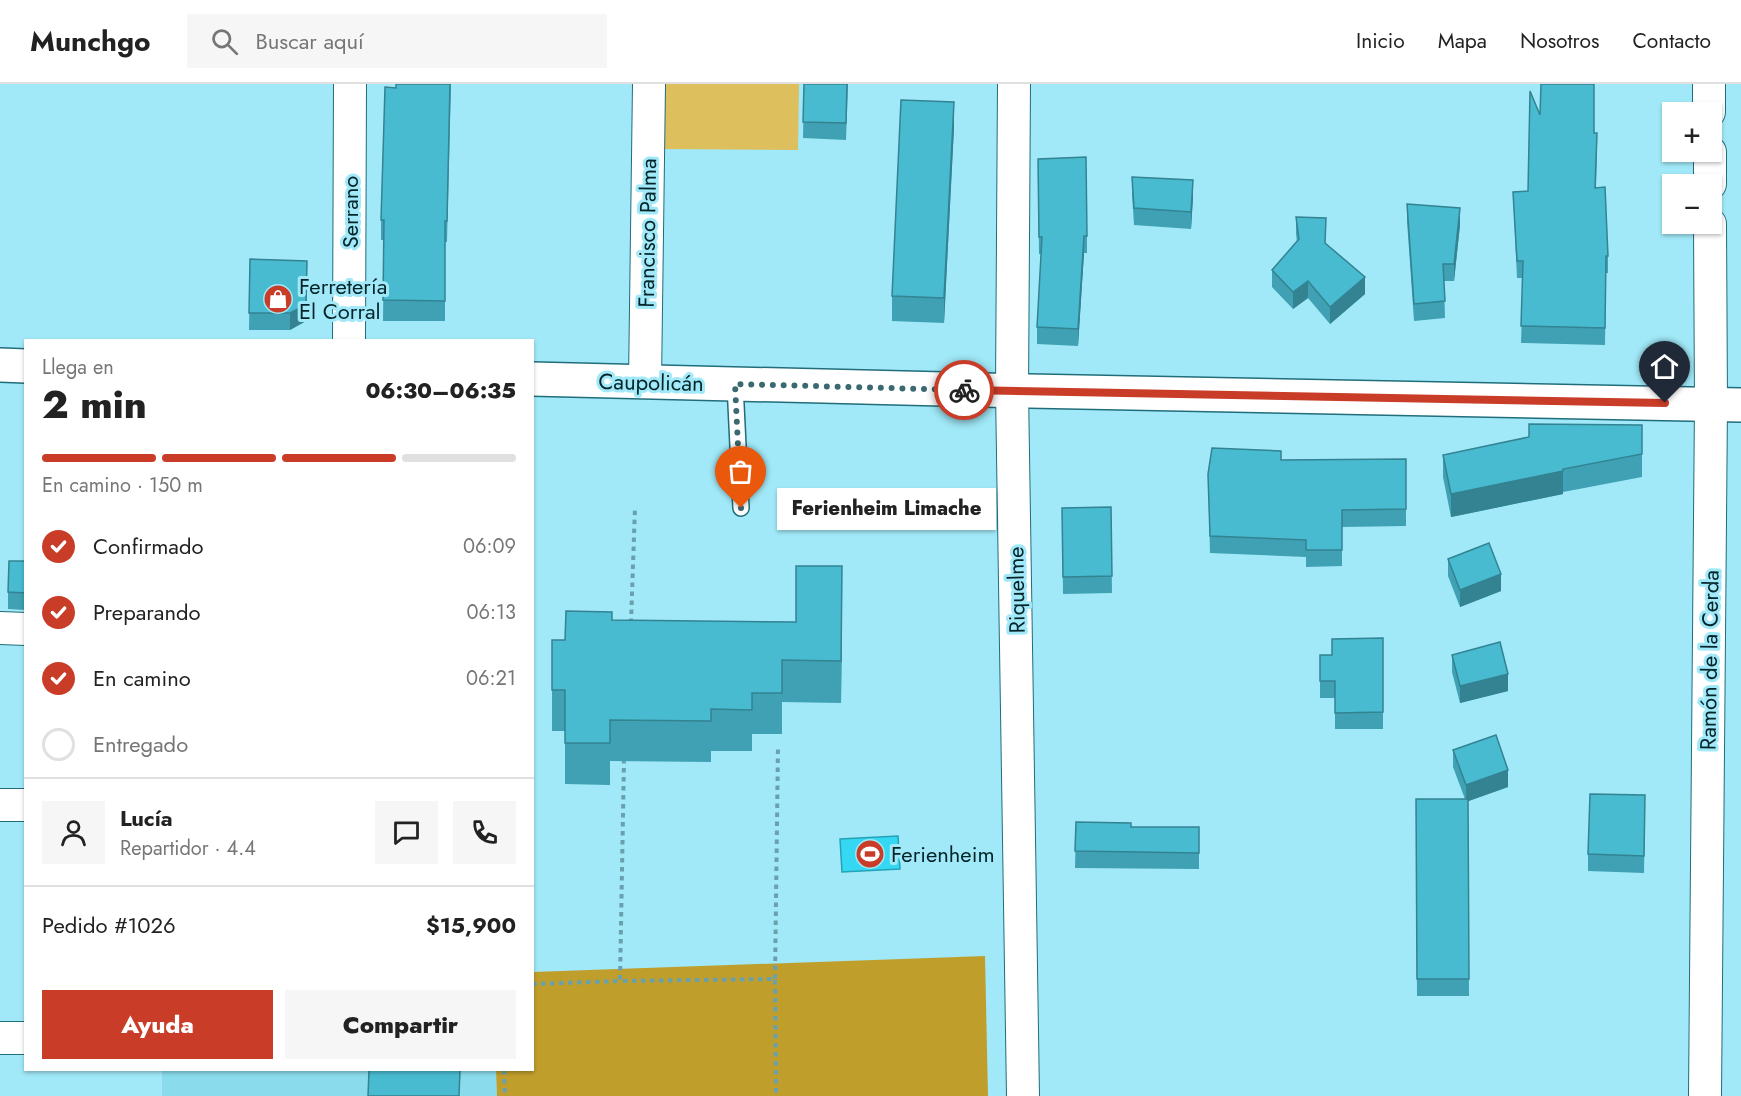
<!DOCTYPE html>
<html lang="es">
<head>
<meta charset="utf-8">
<style>
  body { margin:0; font-family:Jost,sans-serif; background:#f6f6f6; color:#222; height:100vh; display:flex; flex-direction:column; font-size:22px; white-space:nowrap }
  * { box-sizing:border-box; margin:0 }
  p { font-size:20px; color:#767676 }
  .icon { flex:none; width:33px; height:33px; fill:none; stroke:currentColor; stroke-width:2; stroke-linecap:round; stroke-linejoin:round }
  .map { position:relative; flex:1; overflow:hidden }
  .side { position:absolute; left:24px; top:255px; width:510px; height:732px; display:flex; flex-direction:column; background:#fff; border-radius:0px; box-shadow:0 2px 4px #0004 }
  .side>* { flex:none }
  .fabs { position:absolute; left:1662px; top:18px; display:grid; gap:12px }
  .fabs a { display:grid; place-items:center; width:60px; height:60px; border-radius:0px; background:#fff; box-shadow:0 2px 4px #0004; font-size:30px }
  .pin { position:absolute; display:grid; place-items:center; width:51px; height:51px; color:#fff; margin:-62px -26px; border-radius:50% 50% 50% 0; rotate:-45deg; box-shadow:0 0 6px #0007 }
  .pin .icon { rotate:45deg }
  .courier { position:absolute; display:grid; place-items:center; width:60px; height:60px; margin:-30px; border:4px solid #c93d28; border-radius:50%; background:#fff; color:#222; box-shadow:0 2px 8px #0007 }
  .bubble { position:absolute; height:42px; border-radius:0px; background:#fff; box-shadow:0 2px 4px #0004; font-size:20px; font-weight:800; line-height:42px; text-align:center }
  .overview em { font-style:normal; font-weight:800 }
  .overview div { display:flex; flex-direction:column-reverse }
  .overview { display:flex; align-items:center; justify-content:space-between; height:102px; padding:0 18px }
  h1 { font-size:39px; font-weight:800; line-height:45px }
  .bar { display:grid; grid-template-columns:repeat(4,1fr); gap:9px 6px; align-content:center; height:72px; padding:0 18px }
  .bar i { height:8px; border-radius:4px; background:#e0e0e0 }
  .bar .selected { background:#c93d28 }
  .bar p { grid-column:span 4 }
  .line { display:flex; align-items:center; gap:15px; padding:0 18px; border-top:2px solid #e0e0e0 }
  .line div { flex:1 }
  .round { display:grid; place-items:center; flex:none; width:63px; height:63px; border-radius:0px; background:#f6f6f6 }
  ol { padding:0 18px; list-style:none }
  li { display:flex; align-items:center; gap:18px; height:66px }
  li p { margin-inline-start:auto }
  li .icon { padding:6px; border-radius:50%; background:#c93d28; color:#fff; stroke-width:4 }
  li:last-child { color:#767676 }
  li i { width:33px; height:33px; border:3px solid #e0e0e0; border-radius:50% }
  .cta { display:flex; gap:12px; margin-top:auto; padding:12px 18px }
  .cta a { flex:1; height:69px; border-radius:0px; background:#c93d28; color:#fff; font-size:24px; font-weight:800; line-height:69px; text-align:center }
  .cta a+a { background:#f6f6f6; color:#222 }
  header { display:flex; align-items:center; gap:36px; box-sizing:border-box; height:84px; padding:0 30px; background:#fff; border-bottom:2px solid #e0e0e0 }
  header strong { font-size:28px }
  nav { display:flex; gap:33px; margin-inline-start:auto; font-size:21px }
  .search { width:420px; height:54px; background:#f6f6f6; display:flex; align-items:center; gap:15px; box-sizing:border-box; padding:0 21px; border-radius:0px; color:#767676; font-size:22px }
  .map>svg:first-child { display:block }
  .built { fill:#8adcec }
  .green { fill:#debf5e }
  .forest { fill:#c09e2c }
  .water { fill:#34d8f3; stroke:#26a2b6; stroke-width:1.5 }
  .lines { fill:none; stroke-linecap:round; stroke-linejoin:round }
  .service-casing { stroke:#216d7a; stroke-width:18 }
  .minor-casing { stroke:#216d7a; stroke-width:34 }
  .tertiary-casing { stroke:#216d7a; stroke-width:36 }
  .path { stroke:#68a1ad; stroke-width:4; stroke-dasharray:4.5 4.5; stroke-linecap:butt }
  .service { stroke:#fff; stroke-width:15 }
  .minor { stroke:#fff; stroke-width:32 }
  .tertiary { stroke:#fff; stroke-width:33 }
  .wall { fill:#3fa1b3 }
  .shaded-wall { fill:#338392 }
  .building { fill:#49bbd0; stroke:#338392; stroke-width:1.5 }
  .done { stroke:#3b6971; stroke-width:6; stroke-dasharray:0 10.8 }
  .route { stroke:#c93d28; stroke-width:8 }
  .labels { text-anchor:middle; dominant-baseline:central; stroke-width:6; stroke-linejoin:round; paint-order:stroke }
  .street-label { font-size:22px; fill:#042429; stroke:#a1e9f8 }
  .poi-label { font-size:22px; fill:#042429; stroke:#a1e9f8; text-anchor:start }
</style>
</head>
<body>
<header>
<strong>Munchgo</strong>
<div class="search"><svg class="icon" aria-label="search" viewBox="0 0 24 24"><circle cx="10" cy="10" r="6"/><path d="M15 15l6 6"/></svg>Buscar aquí</div>
<nav><a>Inicio</a><a>Mapa</a><a>Nosotros</a><a>Contacto</a></nav>
</header>
<div class="map">
<svg width="1741" height="1012" viewBox="0 0 1741 1012">
  <rect width="100%" height="100%" fill="#a1e9f8"/>
  <!-- built -->
  <path class="built" d="M162 986H496L497 1012H162Z"/>
  <!-- green -->
  <path class="green" d="M660 0H799L798 66 659 65Z"/>
  <!-- forest -->
  <path class="forest" d="M985 872 988 1012H497L496 986H532L533 888Z"/>
  <!-- water -->
  <path class="water" d="M898 752 900 785 842 788 840 755Z"/>
  <g class="lines">
    <!-- service casing -->
    <g class="service-casing">
      <path id="service" d="M735 300 741 424"/>
    </g>
    <!-- minor casing -->
    <g class="minor-casing">
      <g id="minor">
        <path d="M1014 0 1012 306 1023 1012"/>
        <path d="M1709 0V28"/>
        <path d="M1710 68V100"/>
        <path d="M349 256 350 0"/>
        <path d="M645 298 649 0"/>
        <path d="M0 544 26 545"/>
        <path d="M0 721H26"/>
        <path d="M0 954H26"/>
        <path d="M1705 1012 1711 320 1710 140"/>
      </g>
    </g>
    <!-- tertiary casing -->
    <g class="tertiary-casing">
      <g id="tertiary">
        <path d="M0 281 26 282"/>
        <path d="M532 295 984 306 1741 321"/>
      </g>
    </g>
    <!-- path -->
    <g class="path">
      <path d="M631 539 635 423"/>
      <path d="M624 675 620 897 775 895 776 1012"/>
      <path d="M775 895 778 661"/>
      <path d="M532 900 620 897"/>
      <path d="M504 986 505 1012"/>
    </g>
    <!-- service -->
    <use href="#service" class="service"/>
    <!-- minor -->
    <use href="#minor" class="minor"/>
    <!-- tertiary -->
    <use href="#tertiary" class="tertiary"/>
  </g>
  <!-- wall -->
  <g class="wall">
    <path d="M396 0H451L447 158H445V237H383L384 156H381V136Z"/>
    <path d="M804 0H848L846 56 803 54Z"/>
    <path d="M1540 31 1594 49 1597 66 1596 104 1608 172V189H1606L1605 261 1521 259 1523 194H1517L1513 108 1528 107Z"/>
    <path d="M954 43 944 239 892 237V212Z"/>
    <path d="M1038 92 1087 152V169H1084L1078 262 1037 260V243L1041 170H1039Z"/>
    <path d="M1132 93 1193 113 1191 145 1134 141 1132 110Z"/>
    <path d="M1407 120 1460 141 1454 197H1444L1445 234 1414 237 1407 137Z"/>
    <path d="M1296 133 1326 159 1365 210 1330 240 1308 214 1293 225 1272 203V186L1297 158 1296 150Z"/>
    <path d="M250 175 306 237 290 246H249Z"/>
    <path d="M1642 341V393L1563 408V410L1451 433 1443 393V371Z"/>
    <path d="M1406 375V442L1342 443V482L1306 483V473L1210 469 1208 390 1281 376Z"/>
    <path d="M1111 423 1112 509 1063 510 1062 424Z"/>
    <path d="M1448 475 1501 507 1460 523 1448 492Z"/>
    <path d="M26 477V526L8 525V508Z"/>
    <path d="M842 523 841 619 782 618V650H752V667H711V678L610 677V701L565 700V647H552V606L612 536 796 538Z"/>
    <path d="M1383 554V645H1335V614H1320V571H1332Z"/>
    <path d="M1452 571 1508 607 1460 619 1452 588Z"/>
    <path d="M1453 666 1508 703 1468 717 1469 912H1417L1416 715H1465L1453 683Z"/>
    <path d="M1645 728 1644 789 1588 787V770Z"/>
    <path d="M1076 738 1131 743H1199V785L1075 784Z"/>
  </g>
  <!-- shaded-wall -->
  <g class="shaded-wall">
    <path d="M954 18V43L944 239V214Z"/>
    <path d="M1193 96V113L1191 145V128Z"/>
    <path d="M1460 124V141L1454 197V180Z"/>
    <path d="M1084 152V169L1078 262V245Z"/>
    <path d="M307 177 306 237 290 246V229Z"/>
    <path d="M1365 193V210L1330 240V223Z"/>
    <path d="M1308 197V214L1293 225V208Z"/>
    <path d="M1563 387V410L1451 433V410Z"/>
    <path d="M842 482V523L841 619V577Z"/>
    <path d="M1501 490V507L1460 523V506Z"/>
    <path d="M1508 590V607L1460 619V602Z"/>
    <path d="M1508 686V703L1466 718V701Z"/>
  </g>
  <!-- building -->
  <g class="building">
    <path d="M396 0H450L447 137H445V217L383 216 384 136H381L385 3 396 4Z"/>
    <path d="M804 0H847L846 39 803 38Z"/>
    <path d="M1541 0H1594V49H1597L1595 104 1605 103 1608 172H1606L1605 244 1521 242 1523 177H1517L1513 108 1528 107 1530 7 1540 31Z"/>
    <path d="M901 16 954 18 944 214 892 212Z"/>
    <path d="M1086 73 1087 152H1084L1078 245 1037 243 1042 153H1039L1038 75Z"/>
    <path d="M1132 93 1193 96 1191 128 1134 124Z"/>
    <path d="M1407 120 1460 124 1454 180H1443L1445 217 1414 220Z"/>
    <path d="M1296 133 1326 134 1325 159 1365 193 1330 223 1308 197 1293 208 1272 186 1299 155Z"/>
    <path d="M250 175 307 177 306 221 290 229H249Z"/>
    <path d="M1529 340 1642 341V370L1563 385V387L1451 410 1443 371 1529 353Z"/>
    <path d="M1212 364 1281 367V376L1406 375V425L1342 426V466H1306V456L1210 452 1208 390Z"/>
    <path d="M1111 423 1112 492 1063 493 1062 424Z"/>
    <path d="M1489 459 1501 490 1460 506 1448 475Z"/>
    <path d="M9 477H26V509L8 508Z"/>
    <path d="M796 482H842L841 577 782 576V609H752V626L711 625V637L610 636V659H565V606H552V556H565L566 527 612 528V536L796 538Z"/>
    <path d="M1383 554V628L1335 629V597H1320V571H1332V555Z"/>
    <path d="M1500 558 1508 590 1460 602 1452 571Z"/>
    <path d="M1496 651 1508 686 1466 701 1453 666Z"/>
    <path d="M1590 710 1645 711 1644 772 1588 770Z"/>
    <path d="M1416 715H1468L1469 895H1417Z"/>
    <path d="M1076 738 1131 739V743H1199V769L1075 767Z"/>
    <path d="M369 986H460L459 1012H368Z"/>
  </g>
  <g class="lines">
    <!-- done -->
    <path class="done" d="M741 424 735 300 964 306"/>
    <!-- route -->
    <path class="route" d="M964 306 1665 319"/>
  </g>
  <!-- icons -->
  <defs>
    <g id="shop-disc" transform="scale(1.5)"><circle r="9.5" fill="#c93d28" stroke="#a1e9f8"/><path d="M-5-2.5h2.3a2.7 3.5 0 0 1 5.4 0H5L5.5 6h-11ZM-1.5-2.5h3a1.5 2.3 0 0 0-3 0Z" fill="#fff"/></g>
    <g id="stadium-disc" transform="scale(1.5)"><circle r="9.5" fill="#c93d28" stroke="#a1e9f8"/><path d="M0-5a6.5 5 0 1 0 0 10a6.5 5 0 1 0 0-10ZM-3.5-1.8h7v3.6h-7Z" fill="#fff"/></g>
  </defs>
  <g fill-rule="evenodd">
    <use href="#shop-disc" x="278" y="215"/>
    <use href="#stadium-disc" x="870" y="770"/>
  </g>
  <g class="labels">
    <!-- street labels -->
    <g class="street-label">
      <text transform="translate(350 128) rotate(-90)">Serrano</text>
      <text transform="translate(647 149) rotate(-89)">Francisco Palma</text>
      <text transform="translate(651 298) rotate(1)">Caupolicán</text>
      <text transform="translate(1016 506) rotate(-91)">Riquelme</text>
      <text transform="translate(1709 576) rotate(-89)">Ramón de la Cerda</text>
    </g>
    <!-- poi labels -->
    <g class="poi-label">
      <text x="299" y="202">Ferretería<tspan x="299" dy="25">El Corral</tspan></text>
      <text x="891" y="770">Ferienheim</text>
    </g>
  </g>
</svg>
<div class="fabs">
<a>+</a>
<a>−</a>
</div>
<div class="pin" style="left:741px;top:424px;background:#ea580c"><svg class="icon" aria-label="bag" viewBox="0 0 24 24"><path d="M5 8h14l-1 12H6zM9 8a3 3 0 0 1 6 0"/></svg></div>
<div class="pin" style="left:1665px;top:319px;background:#1f2937"><svg class="icon" aria-label="home" viewBox="0 0 24 24"><path d="M3 11l9-7 9 7M6 9v11h12V9"/></svg></div>
<div class="courier" style="left:964px;top:306px"><svg class="icon" aria-label="bike" viewBox="0 0 24 24"><circle cx="6" cy="16" r="4"/><circle cx="18" cy="16" r="4"/><path d="M6 16l4-8h5l3 8M10 8l3 8H6M13 5h3"/></svg></div>
<div class="bubble" style="left:777px;top:404px;width:219px">Ferienheim Limache</div>
<section class="side">
<div class="overview"><div><h1>2 min</h1><p>Llega en</p></div><em>06:30–06:35</em></div>
<div class="bar"><i class="selected"></i><i class="selected"></i><i class="selected"></i><i></i><p>En camino · 150 m</p></div>
<ol>
<li><svg class="icon" aria-label="check" viewBox="0 0 24 24"><path d="M5 12l5 5 9-10"/></svg>Confirmado<p>06:09</p></li>
<li><svg class="icon" aria-label="check" viewBox="0 0 24 24"><path d="M5 12l5 5 9-10"/></svg>Preparando<p>06:13</p></li>
<li><svg class="icon" aria-label="check" viewBox="0 0 24 24"><path d="M5 12l5 5 9-10"/></svg>En camino<p>06:21</p></li>
<li><i></i>Entregado</li>
</ol>
<div class="line" style="height:108px"><a class="round"><svg class="icon" aria-label="person" viewBox="0 0 24 24"><circle cx="12" cy="8" r="4"/><path d="M4 21q1-7 8-7t8 7"/></svg></a><div><b>Lucía</b><p>Repartidor · 4.4</p></div><a class="round"><svg class="icon" aria-label="chat" viewBox="0 0 24 24"><path d="M4 5h16v11H9l-5 4z"/></svg></a><a class="round"><svg class="icon" aria-label="phone" viewBox="0 0 24 24"><path d="M5 4h4l2 5-3 2q2 4 5 5l2-3 5 2v4C11 20 4 13 5 4z"/></svg></a></div>
<div class="line" style="height:78px"><div>Pedido #1026</div><b>$15,900</b></div>
<div class="cta"><a>Ayuda</a><a>Compartir</a></div>
</section>
</div>
</body>
</html>
